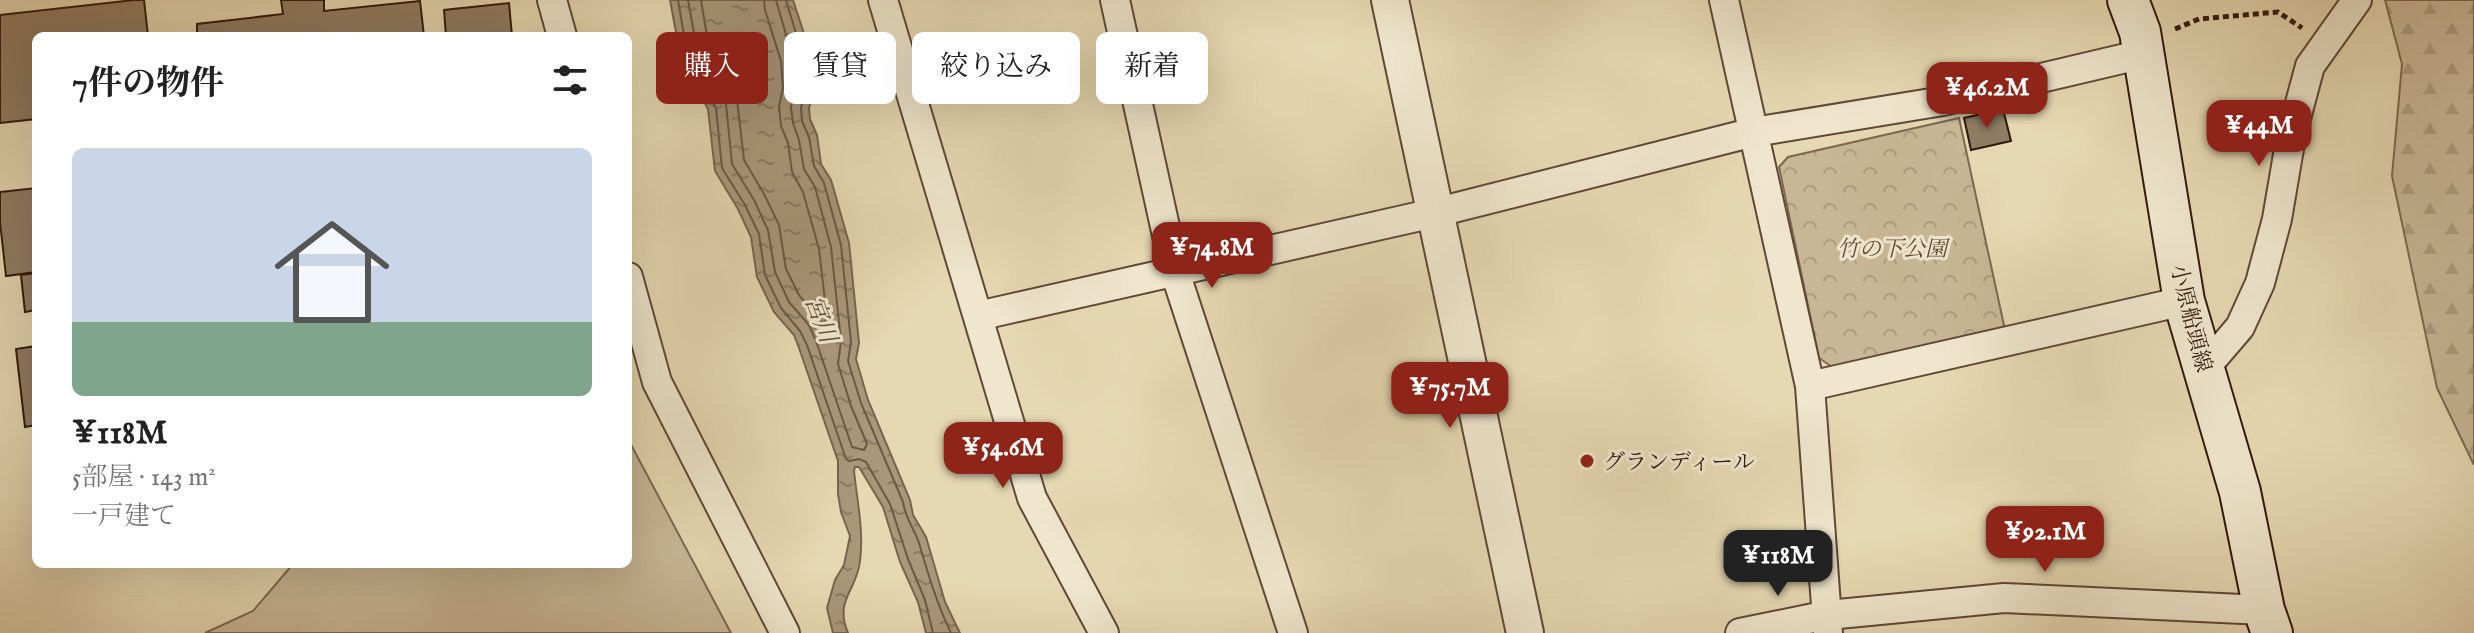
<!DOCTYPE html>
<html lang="ja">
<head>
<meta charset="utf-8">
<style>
	:root { --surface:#fff; --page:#f6f6f6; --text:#222; --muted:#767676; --accent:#8f2418 }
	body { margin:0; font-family:"IM FELL English","Noto Serif JP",serif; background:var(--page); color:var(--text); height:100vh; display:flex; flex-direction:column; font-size:30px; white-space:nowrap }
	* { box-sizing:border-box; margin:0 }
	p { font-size:26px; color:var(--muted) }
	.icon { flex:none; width:44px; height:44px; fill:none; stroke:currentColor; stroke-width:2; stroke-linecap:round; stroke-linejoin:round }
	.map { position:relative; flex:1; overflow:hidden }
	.panel { position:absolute; left:32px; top:32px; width:600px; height:536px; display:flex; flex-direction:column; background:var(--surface); border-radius:12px; box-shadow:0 8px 32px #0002 }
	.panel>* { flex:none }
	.guide { position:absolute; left:656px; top:32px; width:760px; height:72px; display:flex; gap:16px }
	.price { position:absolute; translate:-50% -68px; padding:0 18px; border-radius:16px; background:var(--accent); color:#fff; font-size:26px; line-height:52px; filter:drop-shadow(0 2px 4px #0008) }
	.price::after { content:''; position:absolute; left:50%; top:48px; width:24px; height:18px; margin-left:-12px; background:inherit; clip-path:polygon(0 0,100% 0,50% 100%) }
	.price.on { background:#222; color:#fff }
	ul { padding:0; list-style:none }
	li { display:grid; align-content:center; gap:16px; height:424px; padding:0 40px }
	li span { display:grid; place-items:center; height:248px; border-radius:12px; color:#555 }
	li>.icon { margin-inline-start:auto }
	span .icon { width:144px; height:144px; fill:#fffc; stroke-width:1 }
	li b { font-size:34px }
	h2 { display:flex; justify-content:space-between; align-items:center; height:96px; padding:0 40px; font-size:34px }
	.tag { padding:0 28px; border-radius:12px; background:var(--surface); box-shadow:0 8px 32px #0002; font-size:28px; line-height:72px }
	.tag.on { background:var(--accent); color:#fff }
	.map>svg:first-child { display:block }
	.grass { fill:#c8b796; stroke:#7e6852; stroke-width:2 }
	.forest { fill:url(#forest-firs); stroke:#7e6852; stroke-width:2 }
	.park { fill:url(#park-crowns); stroke:#7e6852; stroke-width:2 }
	.water { fill:url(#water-ripples); stroke:#7a644f; stroke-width:2 }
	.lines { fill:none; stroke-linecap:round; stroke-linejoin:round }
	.shore { stroke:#6e5844; stroke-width:2 }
	.building { fill:#907c63; stroke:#33180e; stroke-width:2 }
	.minor-casing { stroke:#604837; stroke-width:32 }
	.tertiary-casing { stroke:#604837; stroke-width:40 }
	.secondary-casing { stroke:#33180e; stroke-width:44 }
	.path { stroke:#33180e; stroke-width:5; stroke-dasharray:6 4; stroke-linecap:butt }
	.minor { stroke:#efe6cd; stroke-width:28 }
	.tertiary { stroke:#efe6cd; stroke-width:36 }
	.secondary { stroke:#efe6cd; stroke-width:40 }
	.poi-dot { fill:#8f2418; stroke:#efe6cd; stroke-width:3 }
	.labels { text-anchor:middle; stroke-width:6; stroke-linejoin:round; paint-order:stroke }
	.park-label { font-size:22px; font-style:italic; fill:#604837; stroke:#efe6cd }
	.street-label { font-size:22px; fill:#33180e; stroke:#efe6cd }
	.poi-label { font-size:22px; fill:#33180e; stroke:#efe6cd; text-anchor:start }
	.water-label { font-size:24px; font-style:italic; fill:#624b39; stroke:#efe6cd }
</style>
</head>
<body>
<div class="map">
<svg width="2474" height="633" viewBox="0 0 2474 633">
	<defs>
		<pattern id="forest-firs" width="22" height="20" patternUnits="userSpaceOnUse" patternTransform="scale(2)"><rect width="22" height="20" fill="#c8b796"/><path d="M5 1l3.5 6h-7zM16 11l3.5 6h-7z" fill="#ac9d80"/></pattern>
		<pattern id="park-crowns" width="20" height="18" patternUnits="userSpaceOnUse" patternTransform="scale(2)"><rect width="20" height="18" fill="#c8b796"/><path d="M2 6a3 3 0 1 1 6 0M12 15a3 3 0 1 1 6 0" fill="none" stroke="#ac9d80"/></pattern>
		<pattern id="water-ripples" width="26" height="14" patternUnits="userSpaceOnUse" patternTransform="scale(2)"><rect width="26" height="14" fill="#a9977a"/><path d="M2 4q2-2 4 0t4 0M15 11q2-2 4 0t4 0" fill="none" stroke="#8a7a62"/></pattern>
	</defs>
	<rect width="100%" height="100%" fill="#e6d8b2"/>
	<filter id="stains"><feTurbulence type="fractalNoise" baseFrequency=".0025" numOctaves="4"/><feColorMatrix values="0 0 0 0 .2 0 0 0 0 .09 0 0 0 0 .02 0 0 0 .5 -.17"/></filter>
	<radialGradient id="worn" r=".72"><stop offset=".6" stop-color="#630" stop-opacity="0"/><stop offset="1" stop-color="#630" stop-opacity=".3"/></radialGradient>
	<path class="grass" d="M628 439 731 633H205L253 611 293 564H628Z"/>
	<path class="forest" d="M2385 0H2474V465L2437 388 2392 176 2402 64Z"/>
	<path class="park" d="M1959 118 2005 330 1832 367 1819 358 1779 167 1788 157Z"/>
	<path class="water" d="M670 0H793L811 55 814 91 809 108 810 119 817 135 821 164 831 180 849 243 859 343 856 359 868 400 910 500 913 515 926 537 945 602 960 633H926L918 602 900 562 883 507 859 467H855L854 471C857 500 864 532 860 561 857 591 834 599 848 633H833L827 608 835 580 844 565 850 536 841 512 838 494V461L799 348 794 335 774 312 757 277 751 237 738 209 715 171 708 109 685 66 678 43Z"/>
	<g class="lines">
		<path class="shore" d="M678 0 685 41 692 62 716 108 722 168 745 205 759 234 765 275 781 308 800 331 807 345 846 459 849 461 859 459 866 462 890 504 908 559 925 600 933 633
			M688 0 695 39 701 58 726 104 732 164 754 200 768 230 775 272 789 302 809 325 816 341 852 447 864 450 867 444 851 406 838 364 841 341 831 247 815 187 804 169 799 140 793 123 791 107 795 89 793 59 776 0
			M701 0 707 36 712 53 737 100 744 160 764 194 779 225 786 269 799 295 820 321 824 322 827 318 819 249 803 192 792 172 788 143 781 126 779 106 783 88 781 61 765 10 764 0
			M786 0 803 57 805 90 801 108 802 121 809 137 814 166 824 183 841 245 851 342 848 361 861 403 903 502C906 520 914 528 919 543 928 574 937 604 951 633"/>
	</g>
	<path class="building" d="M134 0H144L148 36H36V119L0 123V15Z
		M281 0H324V11L420 1 424 36H197V24L283 14Z
		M509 3 512 36H446L444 10Z
		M2003 109 2011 141 1971 150 1964 118Z
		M36 188V272L6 276 0 222V192Z
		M36 273V310L25 312 21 275Z
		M36 346V425L25 427 16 349Z"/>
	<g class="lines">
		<g class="minor-casing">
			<path id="minor" d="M552 0 562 36
				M883 0 1032 498 1104 633
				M1115 0 1175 272 1293 633
				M1724 0 1810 386 1828 633
				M628 277 657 382 785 633
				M978 316 1434 213 1754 132 1943 101 2143 54
				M2204 369 2240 327 2260 283 2277 219 2291 137 2310 66 2357 0
				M1810 386 2184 301
				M1740 633 1828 615 2004 598 2264 610"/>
		</g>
		<g class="tertiary-casing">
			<path id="tertiary" d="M1390 0 1525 633"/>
		</g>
		<g class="secondary-casing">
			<path id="secondary" d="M2128 0 2140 32 2184 301 2240 492 2264 610 2272 633"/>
		</g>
		<path class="path" d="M2175 29 2199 19 2278 12 2302 28"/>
		<use href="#minor" class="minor"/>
		<use href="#tertiary" class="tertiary"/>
		<use href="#secondary" class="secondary"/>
	</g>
	<circle class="poi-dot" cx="1587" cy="461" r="8"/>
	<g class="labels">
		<g class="park-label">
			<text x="1892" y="256">竹の下公園</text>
		</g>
		<g class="street-label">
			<text transform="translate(2192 318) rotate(76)" y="8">小原船頭線</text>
		</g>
		<g class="poi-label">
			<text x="1603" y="469">グランディール</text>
		</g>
		<g class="water-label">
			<text transform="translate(821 319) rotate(69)" y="8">宮川</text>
		</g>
	</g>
	<rect width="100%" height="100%" filter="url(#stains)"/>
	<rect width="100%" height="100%" fill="url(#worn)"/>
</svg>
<b class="price" style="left:1987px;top:130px">¥46.2M</b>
<b class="price" style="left:2259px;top:168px">¥44M</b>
<b class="price" style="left:1212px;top:290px">¥74.8M</b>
<b class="price" style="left:1450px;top:430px">¥75.7M</b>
<b class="price" style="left:1003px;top:490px">¥54.6M</b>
<b class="price" style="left:2045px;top:574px">¥92.1M</b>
<b class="price on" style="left:1778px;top:598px">¥118M</b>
<div class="guide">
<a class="tag on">購入</a>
<a class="tag">賃貸</a>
<a class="tag">絞り込み</a>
<a class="tag">新着</a>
</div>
<section class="panel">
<h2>7件の物件<svg class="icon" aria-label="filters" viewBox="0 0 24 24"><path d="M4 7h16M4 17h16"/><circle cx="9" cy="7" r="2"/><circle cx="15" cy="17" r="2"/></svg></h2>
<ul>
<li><span style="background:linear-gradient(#c9d6e8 70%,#7fa58c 0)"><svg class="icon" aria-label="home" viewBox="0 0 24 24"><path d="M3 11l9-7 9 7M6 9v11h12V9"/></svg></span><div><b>¥118M</b><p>5部屋 · 143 m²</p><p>一戸建て</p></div></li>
</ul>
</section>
</div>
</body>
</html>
